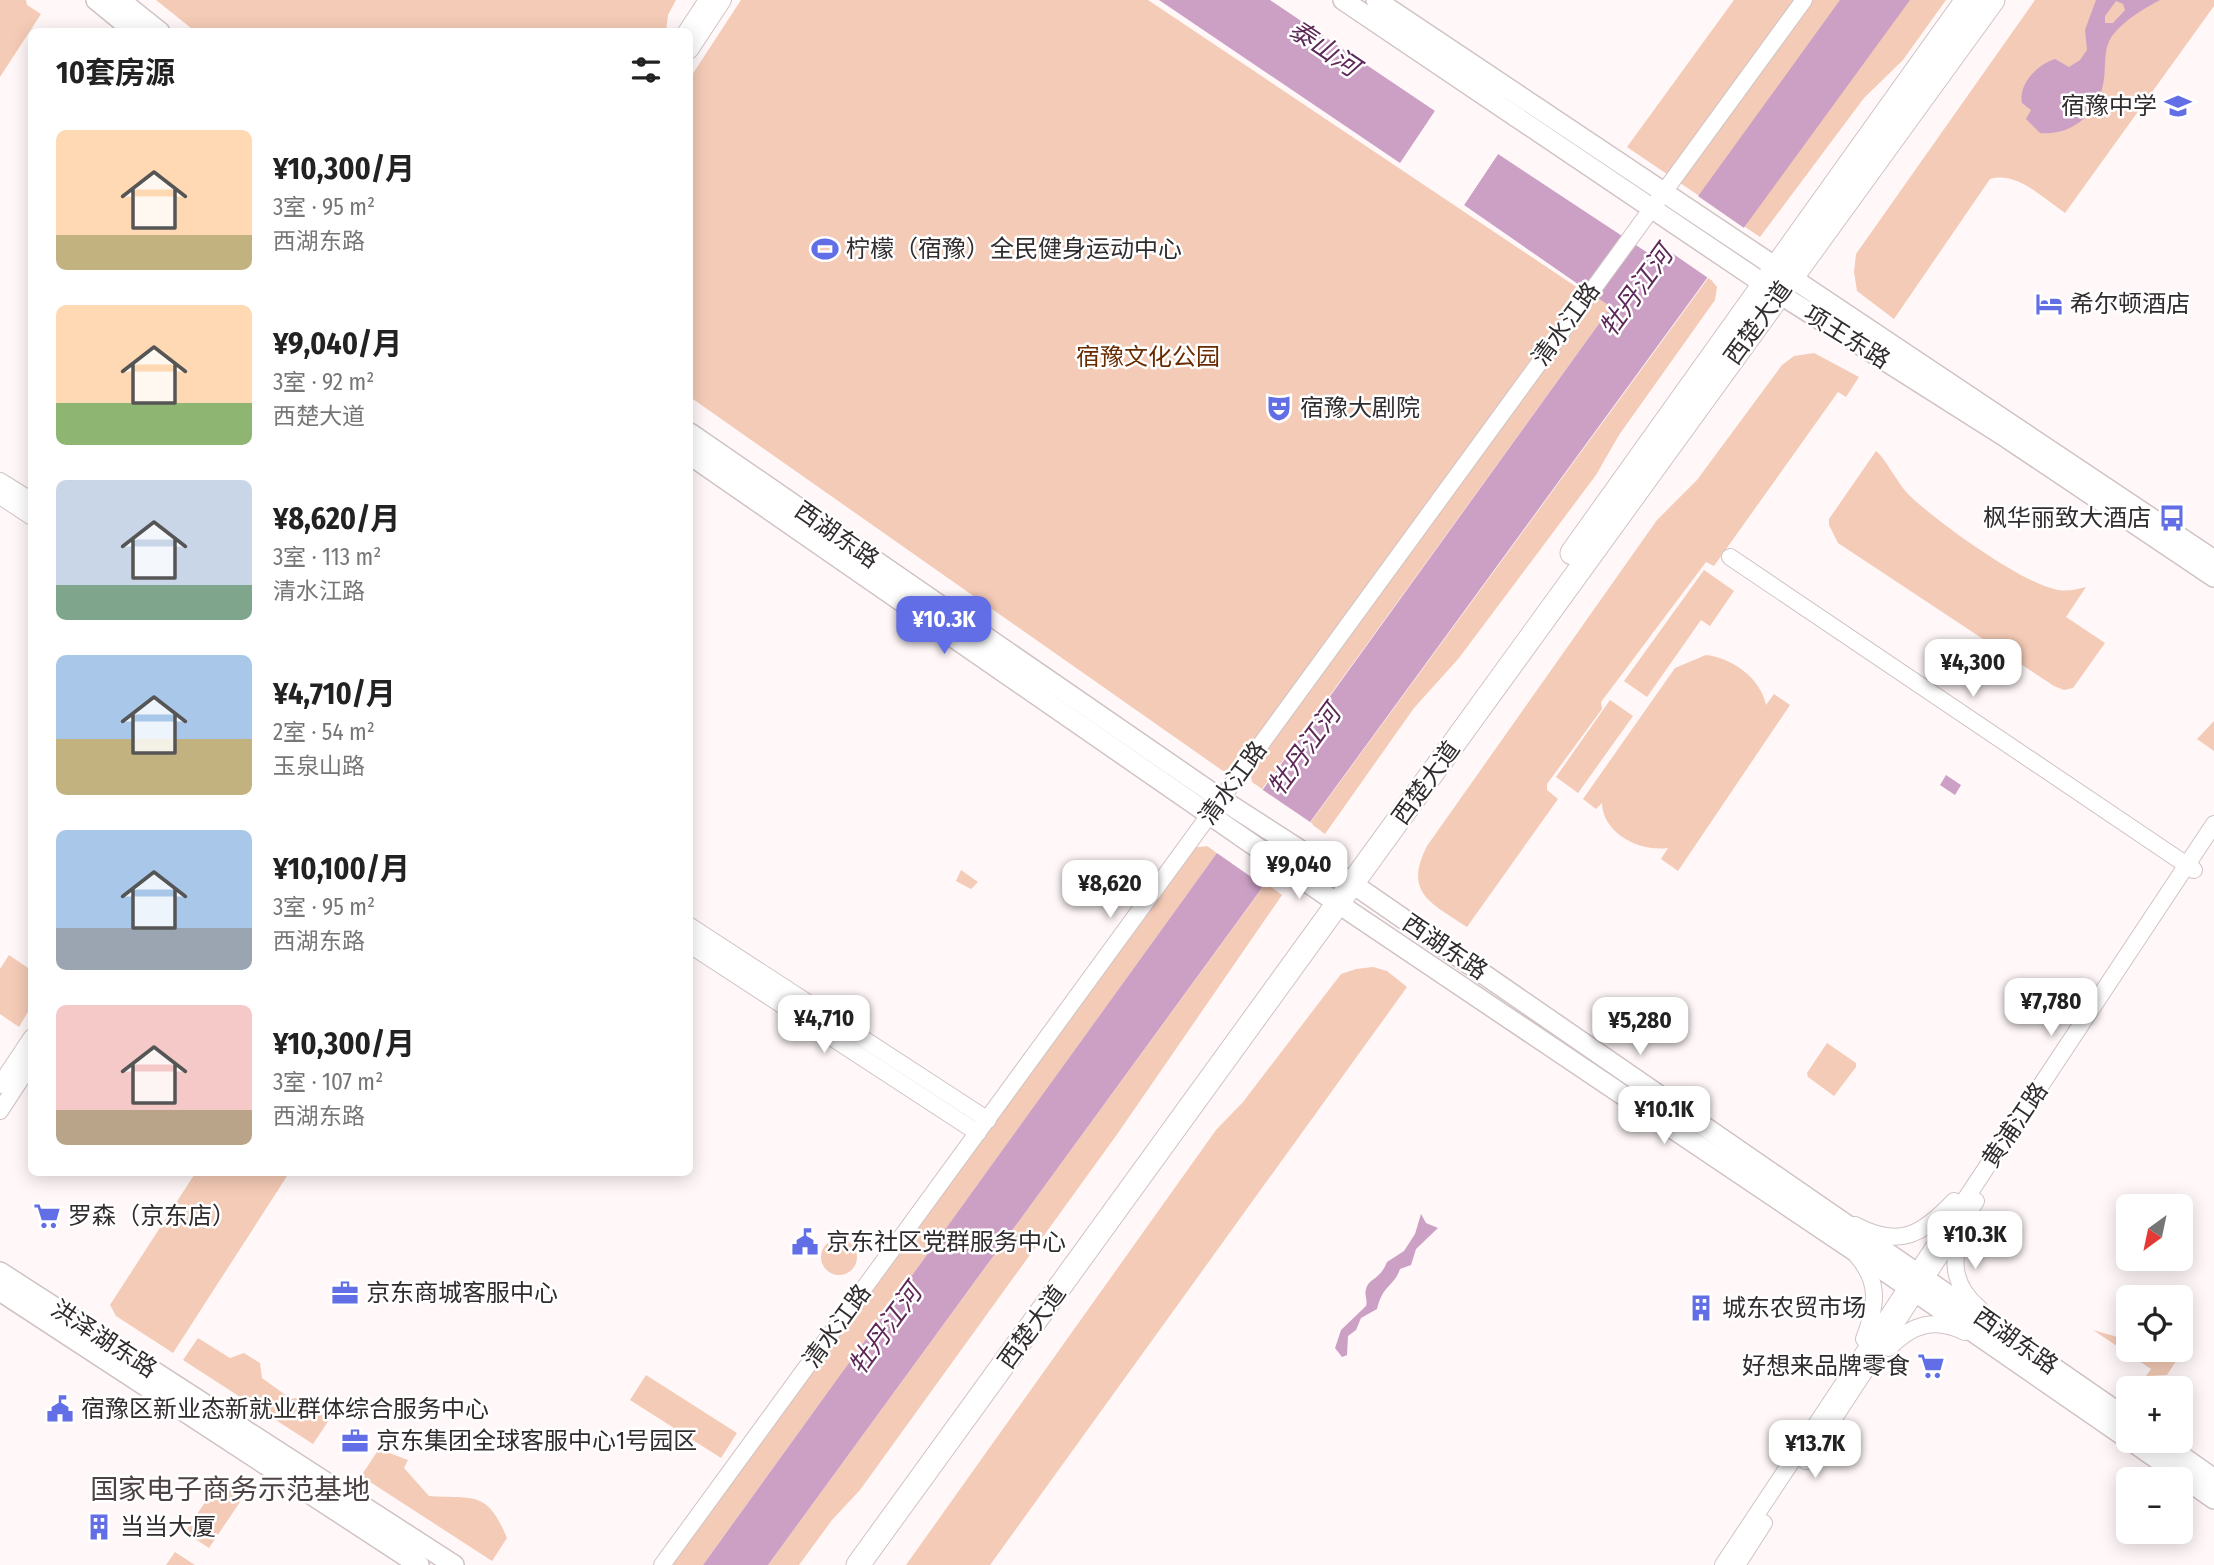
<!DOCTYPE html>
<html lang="zh">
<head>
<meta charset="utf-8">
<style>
	:root { --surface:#fff; --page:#f6f6f6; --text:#222; --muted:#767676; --accent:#626ee6 }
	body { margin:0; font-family:"Fira Sans Condensed","Noto Sans SC",sans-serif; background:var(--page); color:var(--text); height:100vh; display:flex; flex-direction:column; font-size:26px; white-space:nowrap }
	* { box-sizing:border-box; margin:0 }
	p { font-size:23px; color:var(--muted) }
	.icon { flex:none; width:38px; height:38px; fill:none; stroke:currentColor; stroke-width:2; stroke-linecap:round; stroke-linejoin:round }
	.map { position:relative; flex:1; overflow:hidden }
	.details { position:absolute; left:28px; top:28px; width:665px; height:1148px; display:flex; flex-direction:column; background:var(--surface); border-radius:10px; box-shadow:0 4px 18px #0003 }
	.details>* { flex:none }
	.needle { width:46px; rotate:213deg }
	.buttons { position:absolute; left:2116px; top:1194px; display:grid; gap:14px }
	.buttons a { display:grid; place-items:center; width:77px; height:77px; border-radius:10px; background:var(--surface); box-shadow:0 4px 18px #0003; font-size:35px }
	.price { position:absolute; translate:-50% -60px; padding:0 16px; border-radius:14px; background:#fff; color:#222; font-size:23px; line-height:46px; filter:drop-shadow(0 2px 4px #0008) }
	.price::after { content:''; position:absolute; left:50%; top:42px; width:21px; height:16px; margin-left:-10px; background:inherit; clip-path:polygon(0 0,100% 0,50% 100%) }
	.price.active { background:var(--accent); color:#fff }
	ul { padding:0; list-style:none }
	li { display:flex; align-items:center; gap:21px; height:175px; padding:0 28px }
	li span { display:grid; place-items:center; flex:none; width:196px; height:140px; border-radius:10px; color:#555 }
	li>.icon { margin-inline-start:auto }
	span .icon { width:84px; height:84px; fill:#fffc; stroke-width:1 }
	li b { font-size:30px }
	h2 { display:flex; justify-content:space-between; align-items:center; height:84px; padding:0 28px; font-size:30px }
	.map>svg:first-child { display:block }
	.green { fill:#f4cbb6 }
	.water { fill:#cca0c5; fill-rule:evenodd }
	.pier { fill:#fff7f8 }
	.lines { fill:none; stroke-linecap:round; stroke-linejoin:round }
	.minor-casing { stroke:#d0c3c4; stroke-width:18 }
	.major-casing { stroke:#d0c3c4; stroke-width:22 }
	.highway-casing { stroke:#d0c3c4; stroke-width:25 }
	.minor { stroke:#fff; stroke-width:16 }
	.major { stroke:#fff; stroke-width:19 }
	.highway { stroke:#fff; stroke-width:23 }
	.labels { text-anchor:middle; stroke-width:5; stroke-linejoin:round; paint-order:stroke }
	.poi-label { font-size:24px; fill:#312c2d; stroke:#fff; text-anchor:start }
	.street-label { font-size:24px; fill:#312c2d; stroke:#fff }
	.park-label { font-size:24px; fill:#692b00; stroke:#fff }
	.water-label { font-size:26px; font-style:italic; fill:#5d2857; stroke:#fff }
	.quarter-label { font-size:28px; fill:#4e4344; stroke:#fff }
</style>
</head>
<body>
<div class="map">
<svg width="2214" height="1565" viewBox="0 0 2214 1565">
	<rect width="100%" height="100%" fill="#fff7f8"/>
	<path class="green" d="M0 0H26L27 5 41 14 0 77Z
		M156 0H676L668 15 666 31 196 32Z
		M741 0H1148L1581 290 1235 768 1223 771 690 397V78Z
		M1734 0H1946L1903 60 1864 98 1760 237 1627 147Z
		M2035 0H2214V6L2065 213C2043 198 2017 171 1990 179L1894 319 1857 291 1854 272 1856 254Z
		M1709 277 1717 287 1715 300 1619 435 1596 475 1459 658 1414 708 1325 834 1310 823Z
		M1593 294 1611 307 1262 789 1252 782 1249 766Z
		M1814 353 1859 377 1846 397 1838 392 1714 566 1706 562 1601 702 1602 709 1547 784V790L1558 799 1467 927C1431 903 1403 893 1427 846L1657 520 1697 480 1782 365 1794 356Z
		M1876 451C1885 458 1897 482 1908 494 1934 520 2019 581 2054 589 2065 592 2075 590 2086 587L2066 617 2105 643 2073 688 2064 690 2054 686 1838 543 1829 525V519Z
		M1704 570 1734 591 1710 626 1701 620 1647 697 1624 681Z
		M1706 655C1733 658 1761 679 1766 705L1774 694 1790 705 1678 871 1661 859 1668 848C1640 852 1603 834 1602 803L1596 809 1583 799 1675 668Z
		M1610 700 1633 716 1578 793 1556 777Z
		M2214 721V751L2197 739Z
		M1207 846 1217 853 703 1565H666L1191 848Z
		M961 870 978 882 971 889 956 881Z
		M1266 883 1282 895 1118 1133 860 1490 832 1520 799 1565H768Z
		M9 955 31 970V1007L19 1027 0 1014V969Z
		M1373 967 1387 971 1407 987 990 1565H906L1216 1130 1243 1102 1341 974 1356 969Z
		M1827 1043 1856 1063V1067L1834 1096 1808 1077 1807 1073Z
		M196 1172 289 1173 173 1353 116 1316 110 1305Z
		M821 1257a18 18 0 1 1 36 0a18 18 0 1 1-36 0Z
		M2093 1330 2128 1340V1349H2184L2167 1375 2146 1376 2151 1369Z
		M198 1338 230 1358 244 1353 260 1363 262 1378 291 1399 306 1396 329 1420 313 1444 183 1360Z
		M646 1375 737 1433 721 1458 630 1400Z
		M379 1449 408 1460 404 1468 429 1496C475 1499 487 1490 507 1538L492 1561 361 1476Z
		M220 1480 244 1496 209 1548 185 1532Z
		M175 1552 195 1565H166Z"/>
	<path class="water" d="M1159 0H1270L1435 111 1400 163Z
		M1840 0H1910L768 1565H703L1611 307 1464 205 1498 154 1654 257Z
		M2096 0H2160C2143 9 2124 20 2112 36 2103 49 2106 65 2104 79 2100 112 2073 136 2040 133L2026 119 2031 110 2022 103C2018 84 2038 64 2055 59L2069 67 2080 60 2087 50 2085 30ZM2116 1 2123 4 2125 10 2113 23H2105V16Z
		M1946 775 1961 785 1955 795 1940 785Z
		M1421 1214 1426 1223 1438 1228 1416 1249 1411 1265 1400 1269C1394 1287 1383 1284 1377 1309L1361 1318 1356 1330 1348 1336 1347 1355 1342 1357 1335 1348 1341 1330 1366 1306C1368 1300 1364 1295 1366 1289 1369 1278 1380 1280 1387 1262L1404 1251 1415 1234Z"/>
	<path class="pier" d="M1435 111 1438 113 1418 143 1403 165 1399 166Z
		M1496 152 1498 154 1462 208 1461 204Z
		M1695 194 1747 230 1711 280 1659 244Z
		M1260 788 1313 824 1267 888 1214 851Z"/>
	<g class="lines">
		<g class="minor-casing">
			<path id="minor" d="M686 32 707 0
				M690 50 723 0
				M0 481 32 501
				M0 496 32 517
				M1730 557 2194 870
				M690 926 988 1120
				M690 945 978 1133
				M0 1085 32 1037
				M0 1111 32 1062
				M1855 1225C1900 1249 1923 1234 1954 1201
				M1962 1235C1949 1263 1956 1289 1979 1308
				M1857 1256C1881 1283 1876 1307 1864 1339
				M1889 1348C1912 1324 1935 1317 1965 1332
				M1806 1461 1976 1201
				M662 1565 1804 0
				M1723 1565 2214 824
				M1737 1565 1764 1523"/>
		</g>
		<g class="major-casing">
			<path id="major" d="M96 0 135 32
				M120 0 160 32
				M1343 0 1764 284 2007 438 2214 577
				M1376 0 2214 560
				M690 433 1221 799 1353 884 2128 1419
				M690 455 1327 896 1917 1293 2128 1439
				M0 1272 454 1565
				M0 1291 419 1565
				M2130 1440 2214 1499
				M2159 1440 2214 1479"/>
		</g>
		<g class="highway-casing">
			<path id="highway" d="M1572 553 1967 0
				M858 1565 1993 0"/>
		</g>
		<use href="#minor" class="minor"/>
		<use href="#major" class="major"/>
		<use href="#highway" class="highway"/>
	</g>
	<defs>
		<g id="school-bare" transform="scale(2.1)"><path d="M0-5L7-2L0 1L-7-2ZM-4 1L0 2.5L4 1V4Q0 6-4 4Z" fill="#626ee6" stroke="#fff" stroke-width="2.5" paint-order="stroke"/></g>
		<g id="stadium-bare" transform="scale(2.1)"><path d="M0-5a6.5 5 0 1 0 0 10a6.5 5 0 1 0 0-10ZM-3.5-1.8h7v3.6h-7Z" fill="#626ee6" stroke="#fff" stroke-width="2.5" paint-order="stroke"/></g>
		<g id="hotel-bare" transform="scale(2.1)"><path d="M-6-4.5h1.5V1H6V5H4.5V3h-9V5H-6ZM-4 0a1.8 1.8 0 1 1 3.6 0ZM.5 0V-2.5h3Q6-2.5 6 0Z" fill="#626ee6" stroke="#fff" stroke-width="2.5" paint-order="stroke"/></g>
		<g id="theatre-bare" transform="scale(2.1)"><path d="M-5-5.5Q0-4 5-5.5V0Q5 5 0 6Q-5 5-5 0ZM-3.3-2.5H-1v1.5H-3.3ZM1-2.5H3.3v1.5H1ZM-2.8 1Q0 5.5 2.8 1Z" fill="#626ee6" stroke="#fff" stroke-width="2.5" paint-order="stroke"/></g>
		<g id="bus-bare" transform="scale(2.1)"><path d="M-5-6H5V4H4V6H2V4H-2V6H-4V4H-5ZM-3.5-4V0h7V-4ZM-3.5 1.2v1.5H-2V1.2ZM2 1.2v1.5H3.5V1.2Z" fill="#626ee6" stroke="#fff" stroke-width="2.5" paint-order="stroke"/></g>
		<g id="supermarket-bare" transform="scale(2.1)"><path d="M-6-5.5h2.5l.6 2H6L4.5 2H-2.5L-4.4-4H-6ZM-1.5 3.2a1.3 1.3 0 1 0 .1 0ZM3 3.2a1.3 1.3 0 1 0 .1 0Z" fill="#626ee6" stroke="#fff" stroke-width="2.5" paint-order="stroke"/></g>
		<g id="civic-bare" transform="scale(2.1)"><path d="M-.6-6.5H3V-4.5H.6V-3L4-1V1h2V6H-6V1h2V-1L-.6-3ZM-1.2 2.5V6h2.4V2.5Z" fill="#626ee6" stroke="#fff" stroke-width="2.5" paint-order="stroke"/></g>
		<g id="office-bare" transform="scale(2.1)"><path d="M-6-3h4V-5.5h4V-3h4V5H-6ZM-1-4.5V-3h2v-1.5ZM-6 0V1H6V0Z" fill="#626ee6" stroke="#fff" stroke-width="2.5" paint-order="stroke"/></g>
		<g id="building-bare" transform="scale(2.1)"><path d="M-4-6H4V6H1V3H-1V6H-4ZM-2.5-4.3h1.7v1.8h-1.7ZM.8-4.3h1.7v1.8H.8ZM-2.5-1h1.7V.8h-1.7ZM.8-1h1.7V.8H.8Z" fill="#626ee6" stroke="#fff" stroke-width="2.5" paint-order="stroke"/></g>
	</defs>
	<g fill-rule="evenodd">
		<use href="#school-bare" x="2178" y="106"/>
		<use href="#stadium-bare" x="825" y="249"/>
		<use href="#hotel-bare" x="2049" y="304"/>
		<use href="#theatre-bare" x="1279" y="408"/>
		<use href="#bus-bare" x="2172" y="518"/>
		<use href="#supermarket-bare" x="47" y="1216"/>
		<use href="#civic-bare" x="805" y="1242"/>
		<use href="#office-bare" x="345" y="1293"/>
		<use href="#building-bare" x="1701" y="1308"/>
		<use href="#supermarket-bare" x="1931" y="1366"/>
		<use href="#civic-bare" x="60" y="1409"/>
		<use href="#office-bare" x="355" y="1441"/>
		<use href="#building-bare" x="99" y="1527"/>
	</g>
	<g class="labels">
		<g class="poi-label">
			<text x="2157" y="114" text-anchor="end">宿豫中学</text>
			<text x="846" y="257">柠檬（宿豫）全民健身运动中心</text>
			<text x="2070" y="312">希尔顿酒店</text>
			<text x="1300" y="416">宿豫大剧院</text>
			<text x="2151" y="526" text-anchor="end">枫华丽致大酒店</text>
			<text x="68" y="1224">罗森（京东店）</text>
			<text x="826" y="1250">京东社区党群服务中心</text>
			<text x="366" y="1301">京东商城客服中心</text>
			<text x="1722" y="1316">城东农贸市场</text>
			<text x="1910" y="1374" text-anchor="end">好想来品牌零食</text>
			<text x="81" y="1417">宿豫区新业态新就业群体综合服务中心</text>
			<text x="376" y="1449">京东集团全球客服中心1号园区</text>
			<text x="120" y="1535">当当大厦</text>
		</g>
		<g class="street-label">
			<text transform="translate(1758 323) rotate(-54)" y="8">西楚大道</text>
			<text transform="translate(1566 324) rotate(-54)" y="8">清水江路</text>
			<text transform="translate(1847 337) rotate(32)" y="8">项王东路</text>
			<text transform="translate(837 535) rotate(35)" y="8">西湖东路</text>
			<text transform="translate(1233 783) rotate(-54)" y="8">清水江路</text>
			<text transform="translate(1426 783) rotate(-54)" y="8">西楚大道</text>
			<text transform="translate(1445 947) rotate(34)" y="8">西湖东路</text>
			<text transform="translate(2015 1125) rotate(-56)" y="8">黄浦江路</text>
			<text transform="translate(837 1326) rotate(-54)" y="8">清水江路</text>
			<text transform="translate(1032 1327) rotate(-54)" y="8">西楚大道</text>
			<text transform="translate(104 1339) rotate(33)" y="8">洪泽湖东路</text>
			<text transform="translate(2016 1341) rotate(35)" y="8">西湖东路</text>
		</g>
		<g class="park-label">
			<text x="1148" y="365">宿豫文化公园</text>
		</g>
		<g class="water-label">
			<text transform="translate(1324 48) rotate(34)" y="9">泰山河</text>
			<text transform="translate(1636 291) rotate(-54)" y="9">牡丹江河</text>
			<text transform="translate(1304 750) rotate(-54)" y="9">牡丹江河</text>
			<text transform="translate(885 1329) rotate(-54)" y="9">牡丹江河</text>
		</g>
		<g class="quarter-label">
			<text x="230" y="1499">国家电子商务示范基地</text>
		</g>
	</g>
</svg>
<div class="buttons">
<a><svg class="needle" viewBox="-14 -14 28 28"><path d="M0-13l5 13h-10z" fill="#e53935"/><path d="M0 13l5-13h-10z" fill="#767676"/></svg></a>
<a><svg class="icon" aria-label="locate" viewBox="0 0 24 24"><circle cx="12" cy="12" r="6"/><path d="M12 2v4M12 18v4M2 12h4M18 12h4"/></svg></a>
<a>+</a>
<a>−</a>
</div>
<b class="price active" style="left:944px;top:656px">¥10.3K</b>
<b class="price" style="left:1973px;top:699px">¥4,300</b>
<b class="price" style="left:1299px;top:901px">¥9,040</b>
<b class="price" style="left:1110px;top:920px">¥8,620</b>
<b class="price" style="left:2051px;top:1038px">¥7,780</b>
<b class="price" style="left:824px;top:1055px">¥4,710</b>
<b class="price" style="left:1640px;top:1057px">¥5,280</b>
<b class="price" style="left:1664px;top:1146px">¥10.1K</b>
<b class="price" style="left:1975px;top:1271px">¥10.3K</b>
<b class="price" style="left:1815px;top:1480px">¥13.7K</b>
<section class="details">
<h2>10套房源<svg class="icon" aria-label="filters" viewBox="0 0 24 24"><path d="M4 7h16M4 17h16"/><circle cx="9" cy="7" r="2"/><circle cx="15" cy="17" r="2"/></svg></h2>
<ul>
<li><span style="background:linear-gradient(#ffd9b3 75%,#c2b280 0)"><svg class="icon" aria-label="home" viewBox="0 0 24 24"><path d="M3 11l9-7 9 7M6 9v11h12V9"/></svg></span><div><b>¥10,300/月</b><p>3室 · 95 m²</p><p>西湖东路</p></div></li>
<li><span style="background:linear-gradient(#ffd9b3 70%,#8fb573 0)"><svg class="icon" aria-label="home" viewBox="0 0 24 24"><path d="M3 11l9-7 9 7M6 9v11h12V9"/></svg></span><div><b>¥9,040/月</b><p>3室 · 92 m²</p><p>西楚大道</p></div></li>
<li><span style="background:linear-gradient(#c9d6e8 75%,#7fa58c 0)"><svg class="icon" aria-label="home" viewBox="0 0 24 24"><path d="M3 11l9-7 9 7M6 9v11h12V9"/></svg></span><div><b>¥8,620/月</b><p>3室 · 113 m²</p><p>清水江路</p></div></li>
<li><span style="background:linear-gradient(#a9c7e8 60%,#c2b280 0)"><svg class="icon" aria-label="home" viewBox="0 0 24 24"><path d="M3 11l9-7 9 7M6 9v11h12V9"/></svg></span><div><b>¥4,710/月</b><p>2室 · 54 m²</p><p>玉泉山路</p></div></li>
<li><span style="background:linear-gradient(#a9c7e8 70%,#9aa5b1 0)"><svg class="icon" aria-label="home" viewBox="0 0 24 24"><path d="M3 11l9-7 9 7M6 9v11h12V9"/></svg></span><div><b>¥10,100/月</b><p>3室 · 95 m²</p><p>西湖东路</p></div></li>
<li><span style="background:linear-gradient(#f6c9c9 75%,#b9a48a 0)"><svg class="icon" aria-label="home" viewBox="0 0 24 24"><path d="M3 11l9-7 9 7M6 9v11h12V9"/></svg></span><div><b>¥10,300/月</b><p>3室 · 107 m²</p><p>西湖东路</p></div></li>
</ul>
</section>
</div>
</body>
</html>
